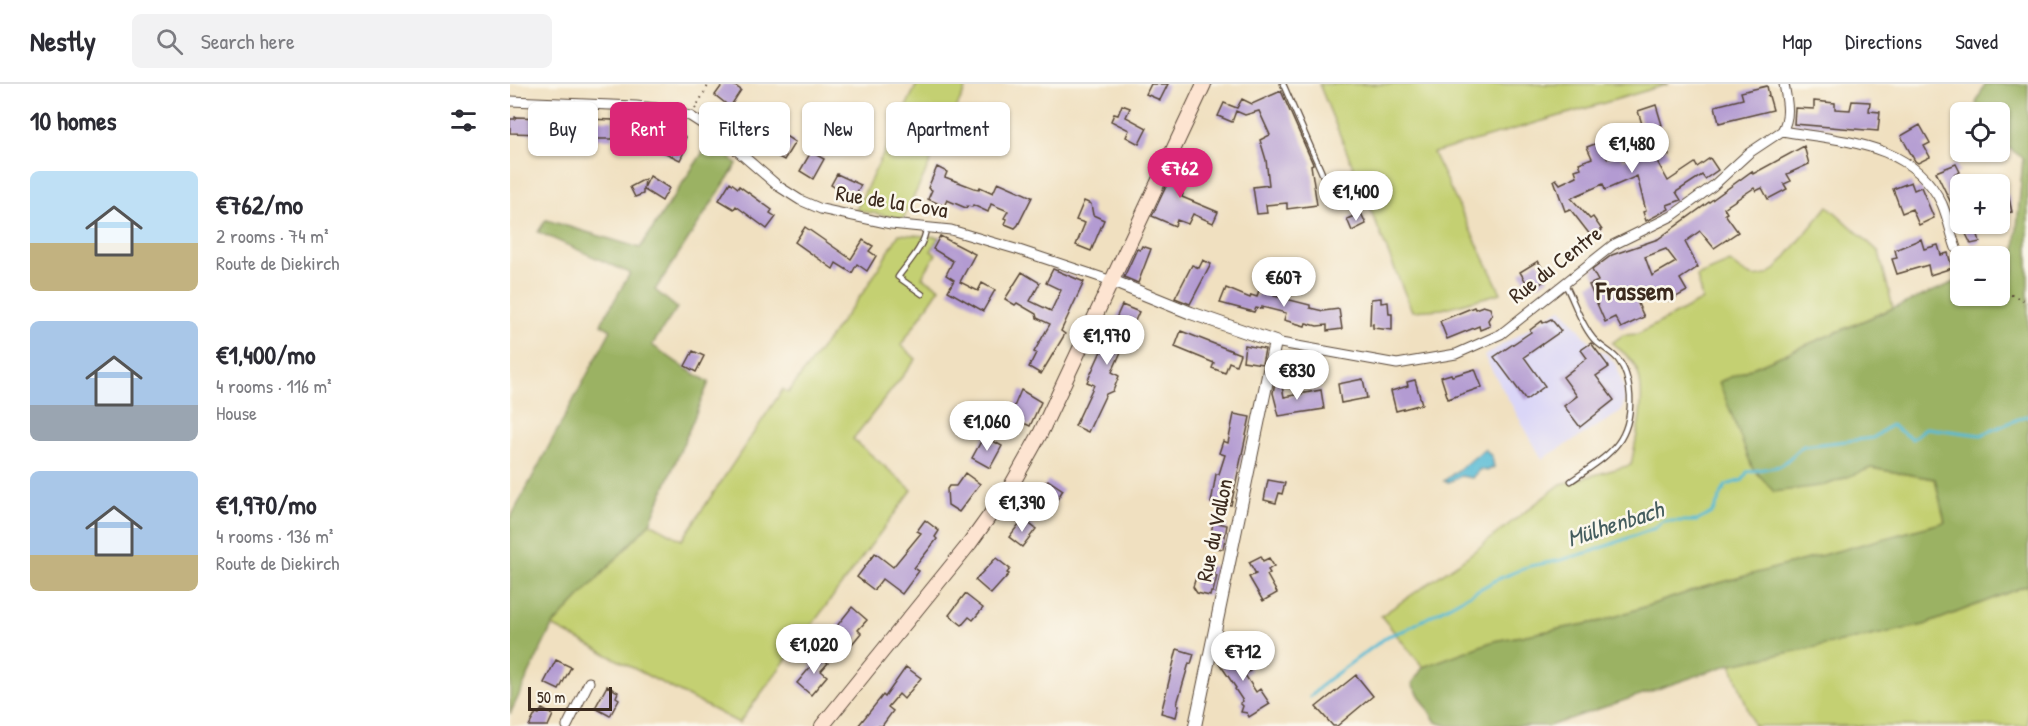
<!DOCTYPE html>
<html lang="en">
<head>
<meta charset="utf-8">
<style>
	:root { --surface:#fff; --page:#f2f2f3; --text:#2b2b33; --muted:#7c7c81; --line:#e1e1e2; --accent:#db2777 }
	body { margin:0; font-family:"Patrick Hand",sans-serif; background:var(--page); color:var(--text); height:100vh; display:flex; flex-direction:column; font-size:22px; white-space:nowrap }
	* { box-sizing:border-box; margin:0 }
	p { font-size:20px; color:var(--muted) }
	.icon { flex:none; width:33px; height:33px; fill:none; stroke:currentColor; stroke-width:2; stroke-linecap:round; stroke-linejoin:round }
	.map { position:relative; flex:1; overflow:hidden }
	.drawer { display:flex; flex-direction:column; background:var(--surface); width:510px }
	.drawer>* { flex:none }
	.guide { position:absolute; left:18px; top:18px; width:570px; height:54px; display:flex; gap:12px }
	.buttons { position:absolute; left:1440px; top:18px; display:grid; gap:12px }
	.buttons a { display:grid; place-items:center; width:60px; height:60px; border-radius:9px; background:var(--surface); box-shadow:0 2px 4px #0004; font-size:30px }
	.scale { position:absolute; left:18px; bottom:15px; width:84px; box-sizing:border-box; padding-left:6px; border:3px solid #3b2a1e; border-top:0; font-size:16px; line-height:21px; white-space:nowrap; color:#3b2a1e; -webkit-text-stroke:4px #fbf7ec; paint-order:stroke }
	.price { position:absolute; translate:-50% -51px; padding:0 14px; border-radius:21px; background:#fff; color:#222; font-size:20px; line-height:39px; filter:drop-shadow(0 2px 3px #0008) }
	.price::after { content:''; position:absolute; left:50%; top:36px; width:18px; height:14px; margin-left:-9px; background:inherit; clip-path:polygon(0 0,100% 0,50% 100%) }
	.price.on { background:var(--accent); color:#fff }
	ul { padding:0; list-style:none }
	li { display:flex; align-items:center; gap:18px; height:150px; padding:0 30px }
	li span { display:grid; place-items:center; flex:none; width:168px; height:120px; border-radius:9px; color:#555 }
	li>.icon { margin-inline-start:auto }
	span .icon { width:72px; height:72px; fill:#fffc; stroke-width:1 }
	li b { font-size:26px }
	h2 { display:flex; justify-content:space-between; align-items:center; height:72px; padding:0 30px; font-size:26px }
	.tag { padding:0 21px; border-radius:9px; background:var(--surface); box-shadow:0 2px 4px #0004; font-size:21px; line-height:54px }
	.tag.on { background:var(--accent); color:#fff }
	header { display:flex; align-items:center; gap:36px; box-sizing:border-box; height:84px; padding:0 30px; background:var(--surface); border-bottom:2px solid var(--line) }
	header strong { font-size:28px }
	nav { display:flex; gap:33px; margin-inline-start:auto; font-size:21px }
	.search { width:420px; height:54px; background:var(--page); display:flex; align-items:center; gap:15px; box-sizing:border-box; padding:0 21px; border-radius:9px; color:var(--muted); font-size:22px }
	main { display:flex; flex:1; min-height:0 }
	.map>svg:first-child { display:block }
	.built { fill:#dad6f7 }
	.green { fill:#c4d072; stroke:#807d48; stroke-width:1.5 }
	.forest { fill:#9bb264; stroke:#6b6e41; stroke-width:1.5 }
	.water { fill:#57bbd5; stroke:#49727a; stroke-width:1.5 }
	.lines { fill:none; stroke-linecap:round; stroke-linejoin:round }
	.stream { stroke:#57bbd5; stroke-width:3 }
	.building { fill:#b39bd2; fill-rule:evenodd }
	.service-casing { stroke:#564536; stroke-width:7 }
	.minor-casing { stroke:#564536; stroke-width:11 }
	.tertiary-casing { stroke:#564536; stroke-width:14 }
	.secondary-casing { stroke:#564536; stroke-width:16 }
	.path { stroke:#564536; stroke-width:2; stroke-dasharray:1.5 4.5; stroke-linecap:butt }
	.service { stroke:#fff; stroke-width:4.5 }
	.minor { stroke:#fff; stroke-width:9 }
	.tertiary { stroke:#fff; stroke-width:12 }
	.secondary { stroke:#fde4d1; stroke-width:14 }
	.labels { text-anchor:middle; stroke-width:5; stroke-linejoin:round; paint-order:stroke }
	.street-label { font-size:22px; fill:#3b2a1e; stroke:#fbf7ec }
	.water-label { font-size:24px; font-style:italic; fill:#455d5e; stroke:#fbf7ec }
	.quarter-label { font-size:26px; font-weight:bold; fill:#3b2a1e; stroke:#fbf7ec }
</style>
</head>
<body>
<header>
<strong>Nestly</strong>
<div class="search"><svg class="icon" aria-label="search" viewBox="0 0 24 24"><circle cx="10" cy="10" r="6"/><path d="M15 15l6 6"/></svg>Search here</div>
<nav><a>Map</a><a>Directions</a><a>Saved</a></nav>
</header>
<main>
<section class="drawer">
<h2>10 homes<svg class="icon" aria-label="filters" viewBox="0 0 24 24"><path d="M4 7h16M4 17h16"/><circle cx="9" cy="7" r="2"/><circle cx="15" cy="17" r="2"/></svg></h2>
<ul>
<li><span style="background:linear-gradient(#bfe0f5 60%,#c2b280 0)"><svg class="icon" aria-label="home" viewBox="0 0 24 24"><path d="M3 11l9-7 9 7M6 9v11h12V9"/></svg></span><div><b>€762/mo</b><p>2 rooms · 74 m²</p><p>Route de Diekirch</p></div></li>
<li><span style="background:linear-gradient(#a9c7e8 70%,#9aa5b1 0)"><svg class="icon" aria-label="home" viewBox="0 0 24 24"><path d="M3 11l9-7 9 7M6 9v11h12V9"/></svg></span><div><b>€1,400/mo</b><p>4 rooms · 116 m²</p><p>House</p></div></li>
<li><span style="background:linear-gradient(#a9c7e8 70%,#c2b280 0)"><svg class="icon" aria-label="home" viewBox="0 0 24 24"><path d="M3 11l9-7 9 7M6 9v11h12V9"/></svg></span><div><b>€1,970/mo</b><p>4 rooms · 136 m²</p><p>Route de Diekirch</p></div></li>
</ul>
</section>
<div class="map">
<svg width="1518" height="642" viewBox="0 0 1518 642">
	<rect width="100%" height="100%" fill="#fbf7ec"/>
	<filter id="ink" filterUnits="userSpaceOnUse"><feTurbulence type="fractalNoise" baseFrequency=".0167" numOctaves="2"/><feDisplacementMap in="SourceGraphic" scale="12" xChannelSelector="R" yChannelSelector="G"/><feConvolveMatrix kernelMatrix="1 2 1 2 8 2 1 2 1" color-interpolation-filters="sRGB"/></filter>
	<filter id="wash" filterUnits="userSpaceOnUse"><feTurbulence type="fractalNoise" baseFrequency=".008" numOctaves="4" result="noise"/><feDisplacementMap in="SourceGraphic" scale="24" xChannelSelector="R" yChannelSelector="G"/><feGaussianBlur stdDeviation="1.35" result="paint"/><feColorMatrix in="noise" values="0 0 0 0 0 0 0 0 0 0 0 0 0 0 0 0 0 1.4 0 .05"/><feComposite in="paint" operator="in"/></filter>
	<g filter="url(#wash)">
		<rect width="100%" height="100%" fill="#f0e0c0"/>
		<path class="built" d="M1052 224 1074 251 1089 267 1097 270 1106 281 1113 300 1115 315 1111 328 1032 375 974 272Z"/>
		<path class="green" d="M407 0H458L393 135 346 126Z
			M809 0H1159L923 69 991 209 932 225 902 227Z
			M1318 122 1369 168 1383 224 1209 298 1316 401 1361 384 1425 395 1435 438 1191 504 1092 537 984 557 913 583 871 532 954 475 1051 400 1121 381C1126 352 1142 299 1120 275 1115 269 1108 264 1102 259L1113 251 1128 250 1192 216 1187 192 1220 178C1237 192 1246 199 1266 185Z
			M389 150 429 153 421 167 426 170 412 193 430 204 391 261 406 275 343 355 402 406 229 639 42 542 140 439 172 456 273 305 278 309 357 203Z
			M1518 501V642H1244L1221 580 1414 541Z"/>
		<path class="forest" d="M1475 0H1518V501L1414 541 1221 580 1039 642H938L926 638 902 600 913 583 984 557 1092 537 1191 504 1435 438 1425 395 1361 384 1316 401 1264 408 1242 383 1209 298 1450 196V212H1490V192L1503 190 1513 74 1490 58V28H1470L1466 19Z
			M201 56 227 80 145 206 167 224 142 261 178 286 199 298 140 439 42 542 0 630V435L101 246 91 240 120 189 28 148 36 136 130 164Z"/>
		<path class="water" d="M975 365 982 373 984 383 977 387 970 385 962 394 951 392 939 398 934 397Z"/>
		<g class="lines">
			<path class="stream" d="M800 613 815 598 878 552 895 546 988 495 1020 482 1051 476 1083 467 1145 444 1153 437H1187L1203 428 1216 401 1233 396 1237 388 1271 382 1293 362 1363 354 1381 341 1402 355 1416 344 1471 351 1513 333 1518 332"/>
		</g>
		<g id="blocks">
			<path class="building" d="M213 0H222L231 6 220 23 205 11Z
				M641 0H658L650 16 636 10Z
				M1257 2 1259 11 1257 12H1259L1263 26 1209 39 1205 22 1233 15 1231 8Z
				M771 7 803 80 801 81 807 121 777 125V119L756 121 757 129 747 130 743 103 759 101 756 76 750 56 760 51 749 27 735 31 726 27 722 38 708 32 714 19 727 24 732 15 742 20Z
				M1304 17 1325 19V25L1340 26 1342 17 1360 18 1359 27 1370 28 1368 47 1284 40 1285 24 1304 25Z
				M612 21 620 24 616 33 637 44 629 60 616 53 619 46 601 37 604 30 608 31Z
				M1146 21 1152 41 1146 43 1159 71 1147 77 1158 97 1185 79 1187 83 1200 74 1208 86 1195 95 1192 91 1166 108 1171 116 1157 121 1159 125 1136 137 1133 128 1136 127 1127 92 1095 106 1093 100 1061 114 1080 135 1083 133 1092 146 1081 152 1060 125 1055 127 1044 96 1046 95 1050 100 1067 92 1065 86 1071 84 1069 79 1082 74 1077 63 1090 58 1097 74 1110 69 1113 76 1134 65 1133 63 1138 60 1128 27Z
				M5 33 33 34V50L0 49V35H5Z
				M51 34 103 36V55H52Z
				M121 37 144 41 140 62 119 59Z
				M1410 41 1420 59 1414 62 1420 73 1408 79 1405 77 1391 52Z
				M266 46 285 58 274 76 254 65Z
				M169 49 176 53 172 62 176 64 170 76 151 67 159 51 166 55Z
				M1294 62 1299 80 1277 90 1281 97 1274 100 1277 105 1258 115 1252 104 1246 107 1244 104 1214 124 1217 129 1215 130 1228 148 1204 164 1190 147 1175 158 1188 183 1170 195 1177 207 1159 217 1153 207 1125 213 1134 233 1111 244 1105 233 1095 238 1079 201 1088 197 1082 186 1102 171 1148 155 1242 87 1243 90ZM1156 165 1166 178 1142 192 1135 173Z
				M301 68 314 75 303 95 290 87Z
				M671 71 684 77 670 109 673 110 672 113 708 128 703 139 683 130 678 140 667 136 665 142 642 132Z
				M1446 80 1450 88 1444 91 1450 105V121L1443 123 1426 88Z
				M427 83 437 88 435 93 464 104 469 105 470 103 483 109 488 98 522 113 508 141 505 144 495 140 497 135 494 134 498 127 481 120 478 128 463 121 462 123 457 122 456 124 437 116 434 122 418 115 422 106 418 104Z
				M327 90 351 101 343 115 321 101Z
				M140 92 159 104 152 117 133 105V110L125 113 120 103 135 95 134 104Z
				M220 98 228 104 229 102 262 126 260 129 266 133 257 145 226 122 224 125 209 116Z
				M1401 98 1404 106 1411 103 1424 134 1409 141 1402 125 1392 129 1383 105Z
				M1498 110 1502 128 1494 129 1492 122 1490 123V111Z
				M574 117 581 120 583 131 594 136 581 167 566 161 575 139 566 136Z
				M851 129 856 140 842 147 837 135Z
				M1451 140H1465L1470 158 1461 160Z
				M295 143 341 175 353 156 363 162 359 167 366 172 357 187 347 180 342 189 326 179 323 185 285 158Z
				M430 152 465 170 450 198 468 207 472 199 485 206 473 227 438 207 444 196 436 191 443 177 423 165Z
				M1411 155 1414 165 1428 161 1431 171 1438 169 1442 184 1420 191 1418 181 1387 190 1382 175 1387 174 1385 166Z
				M632 162 641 165 628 199 614 193 627 165 630 166Z
				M693 176 701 180 680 220 665 214 682 181 689 184Z
				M1028 177 1039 195 1020 205 1010 188Z
				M543 185 574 198 551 247 555 250 531 290 519 283 526 269 524 268 540 240 527 234 526 230 507 219 505 221 495 215 512 188 530 199 520 217 541 227 551 206 536 199Z
				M756 200 766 202 764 212 800 221V224L813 227 829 225 832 245 817 247V241L807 242 796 239 795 242 774 236 776 229 752 223V225L746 224 744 228 710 219 716 204 740 214 741 211 747 213 750 202 755 203Z
				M871 214V219L878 218 879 230H882V246L863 244V240L860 241 861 215Z
				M612 221 629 228 602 288 609 292 603 307 596 310 578 348 565 342 584 301 577 298Z
				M973 222 980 224 982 230 978 236 980 242 970 246 969 242 937 255 930 237 964 223 965 225Z
				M1041 235 1051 247 1014 273 1035 302 1016 316 984 273 1021 248 1020 246 1032 237 1033 239Z
				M671 247 730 270 726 281 719 278 715 289 702 284 704 279 665 263Z
				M1081 259 1099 283 1086 292 1104 316 1070 343 1054 322 1067 312 1053 293 1077 274 1071 266Z
				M735 261 755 265 752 280 733 277Z
				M183 267 194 272 186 288 175 282Z
				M965 285 972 303 938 315 931 293 941 290 942 292Z
				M853 295 857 314 831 319 828 300Z
				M905 296 912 320 886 327 881 307 898 302 897 298Z
				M771 297 774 313 811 306 814 325 769 332 763 309 765 298Z
				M511 306 531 318 520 342 505 335 506 332 501 330Z
				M724 330 740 333 721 421 716 420V423L701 419 706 390H709L715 371 709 369 713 357 718 359Z
				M474 352 492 362 480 384 462 374Z
				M455 389 470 400 449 428 438 421 437 405 439 402H446Z
				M538 396 553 406 540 427 525 418Z
				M758 396 775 399 772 410 769 409 766 419 754 416Z
				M513 435 526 445 512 463 499 453Z
				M415 436 429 447 425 453 427 455 404 484 409 487 392 510 372 495 364 506 347 493 365 469 383 483 411 449 407 447Z
				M703 438 717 441 713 465 699 463Z
				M751 472 753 477 759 474 764 482 758 486 760 489 757 491 767 509 753 517 739 493 746 490 739 478Z
				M486 474 500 485 497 489 499 490 481 510 465 496Z
				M693 480 706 483 704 491 707 492 703 508H701L700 512 687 509 683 503 686 493 691 490Z
				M455 510 473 524 463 536 459 533 452 541 439 531Z
				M342 523 357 536 348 546 351 549 333 571 321 560 323 558 321 555 325 551 322 548Z
				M667 565 684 570 681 580 679 579 667 620 669 621 666 633 651 629Z
				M724 565 729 566 734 572 732 573 740 585V587L735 591 746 608 750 605 760 620 739 633 737 629 731 628 733 622 730 619 733 617 725 605 726 604 707 576Z
				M306 570 318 579 311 587 317 592 301 611 287 599 302 581 299 579Z
				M46 576 61 583 49 606 34 599Z
				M396 583 411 594 394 615 389 610 378 623 383 627 372 642H348L373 611 375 613Z
				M846 591 863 612 827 642H823L806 623Z
				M97 602 108 608 106 613 109 615 100 632 85 624Z
				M32 625 43 631 38 642H19L26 629 29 630Z"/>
		</g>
	</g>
	<g filter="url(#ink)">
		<use href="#blocks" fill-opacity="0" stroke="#564536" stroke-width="1.5"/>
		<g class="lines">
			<g class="service-casing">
				<path id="service" d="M773 0 818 103
					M1055 200C1064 217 1070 238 1082 253 1089 263 1102 267 1109 277 1117 287 1119 300 1120 312 1122 361 1096 372 1061 397
					M412 210 388 193C398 179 415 162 416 144"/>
			</g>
			<g class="minor-casing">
				<path id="minor" d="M0 17 126 22 146 24 180 32 208 50 268 102 290 116 311 125 381 140 441 146 509 166 602 197
					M1272 47C1281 32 1277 17 1274 0
					M765 258 887 280 946 270 991 250 1103 161 1162 132 1203 102 1239 69 1272 47C1331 57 1403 58 1432 120 1438 134 1441 150 1446 164
					M57 642 79 598"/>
			</g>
			<g class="tertiary-casing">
				<path id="tertiary" d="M602 197 681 229 765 258 685 642"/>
			</g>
			<g class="secondary-casing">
				<path id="secondary" d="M312 642 460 459 501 402 530 350 694 0"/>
			</g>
			<path class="path" d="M185 25 199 0
				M1490 206 1518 218"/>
			<use href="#service" class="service"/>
			<use href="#minor" class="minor"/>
			<use href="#tertiary" class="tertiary"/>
			<use href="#secondary" class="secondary"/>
		</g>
	</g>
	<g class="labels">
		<g class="street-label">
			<text transform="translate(382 117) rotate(9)" y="8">Rue de la Cova</text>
			<text transform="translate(1045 180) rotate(-38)" y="8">Rue du Centre</text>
			<text transform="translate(704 446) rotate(-78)" y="8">Rue du Vallon</text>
		</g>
		<g class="water-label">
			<text transform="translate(1105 440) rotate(-18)" y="8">Mülhenbach</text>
		</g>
		<g class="quarter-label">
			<text x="1125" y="216">Frassem</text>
		</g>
	</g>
</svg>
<div class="buttons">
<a><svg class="icon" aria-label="locate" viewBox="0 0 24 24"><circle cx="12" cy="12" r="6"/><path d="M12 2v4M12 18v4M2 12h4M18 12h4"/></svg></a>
<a>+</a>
<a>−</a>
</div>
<div class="scale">50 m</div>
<b class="price" style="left:1122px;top:90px">€1,480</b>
<b class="price on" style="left:670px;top:115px">€762</b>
<b class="price" style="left:846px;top:138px">€1,400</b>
<b class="price" style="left:774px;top:224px">€607</b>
<b class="price" style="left:597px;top:282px">€1,970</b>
<b class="price" style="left:787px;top:317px">€830</b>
<b class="price" style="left:477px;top:368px">€1,060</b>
<b class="price" style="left:512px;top:449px">€1,390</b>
<b class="price" style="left:304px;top:591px">€1,020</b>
<b class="price" style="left:733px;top:598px">€712</b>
<div class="guide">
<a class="tag">Buy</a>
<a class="tag on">Rent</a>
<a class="tag">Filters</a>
<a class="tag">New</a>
<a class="tag">Apartment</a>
</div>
</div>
</main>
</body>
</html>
